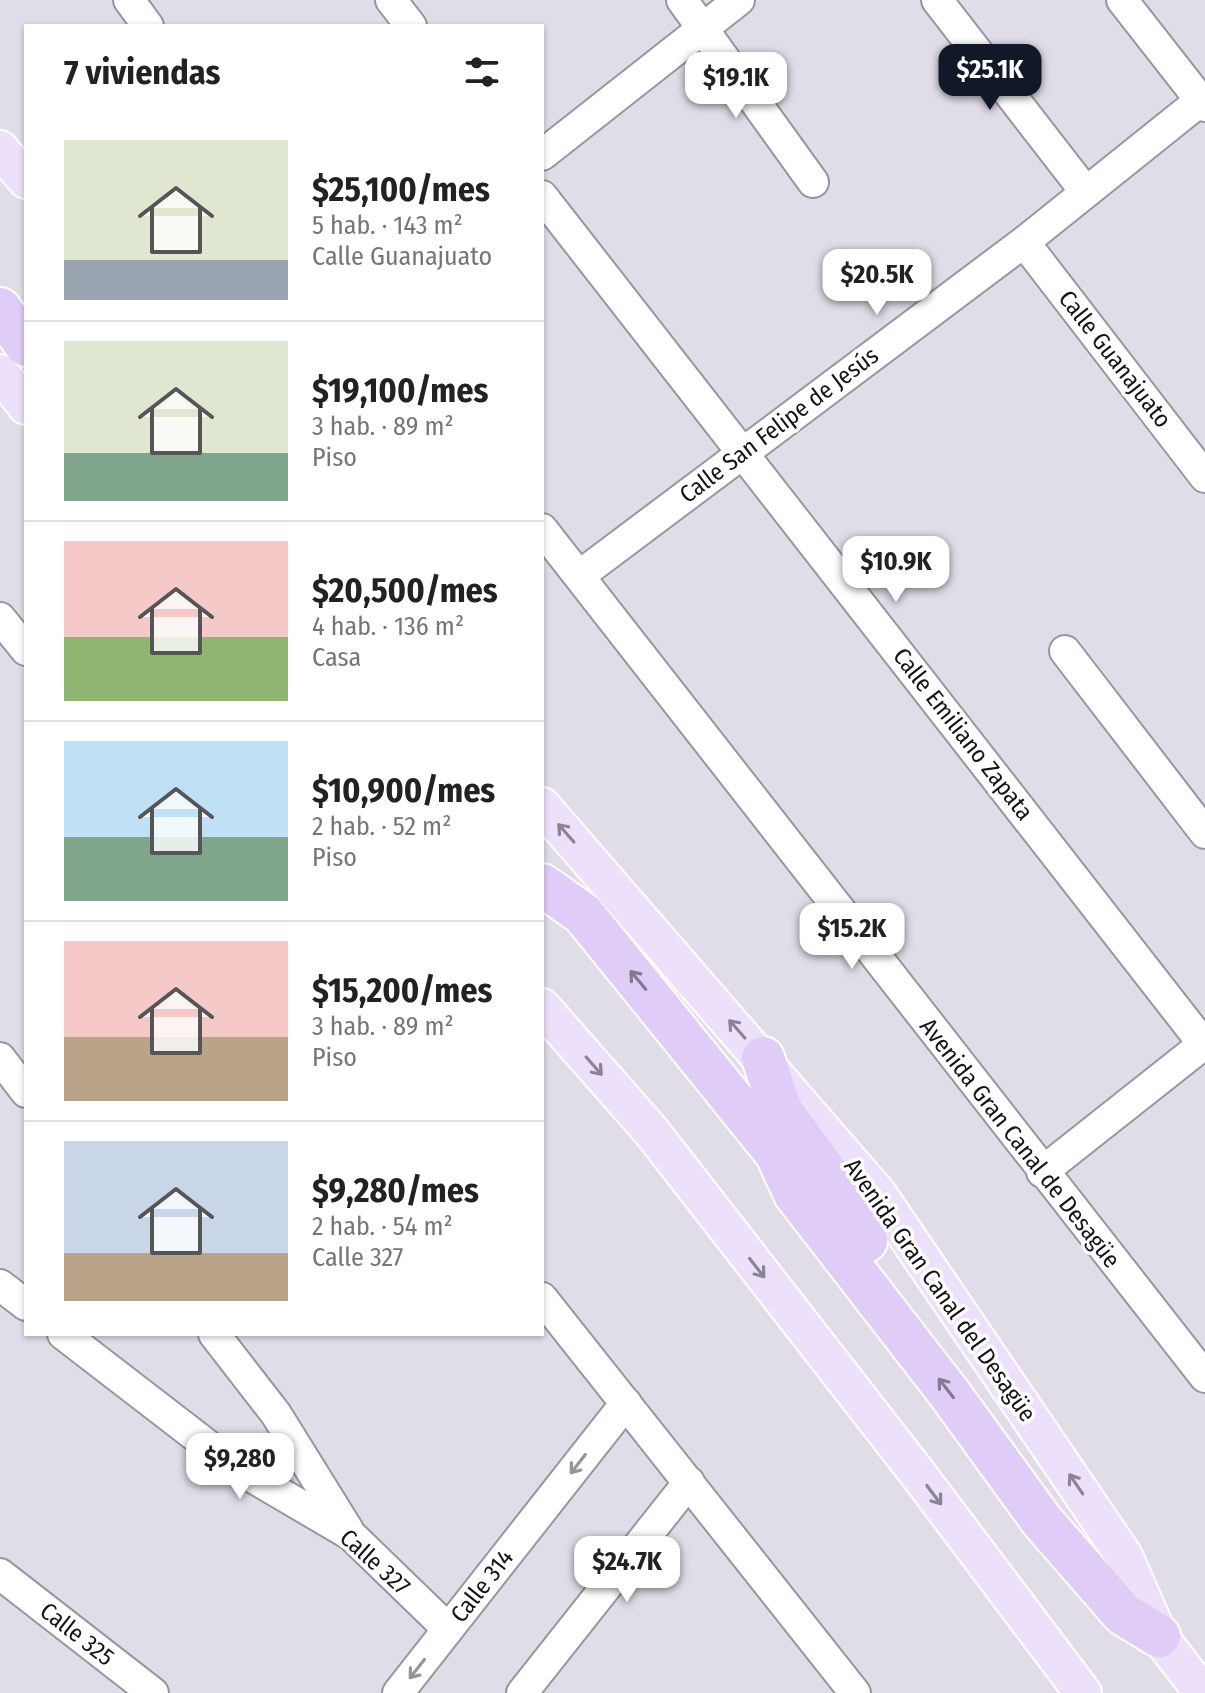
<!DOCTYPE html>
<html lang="es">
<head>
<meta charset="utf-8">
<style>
	:root { --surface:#fff; --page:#f2f2f2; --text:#222; --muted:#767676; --line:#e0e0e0; --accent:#111827 }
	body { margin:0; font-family:"Fira Sans Condensed",sans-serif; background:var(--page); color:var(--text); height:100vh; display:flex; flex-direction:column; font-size:30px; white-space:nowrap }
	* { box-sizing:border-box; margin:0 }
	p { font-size:26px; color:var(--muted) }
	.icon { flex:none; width:44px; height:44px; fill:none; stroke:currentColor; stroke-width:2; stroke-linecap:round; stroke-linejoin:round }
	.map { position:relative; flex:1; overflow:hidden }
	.panel { position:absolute; left:24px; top:24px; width:520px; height:1312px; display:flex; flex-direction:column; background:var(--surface); border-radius:0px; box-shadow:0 2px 6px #0004 }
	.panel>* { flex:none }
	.price { position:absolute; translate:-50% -68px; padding:0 18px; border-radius:16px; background:#fff; color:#222; font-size:26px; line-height:52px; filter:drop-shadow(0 2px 4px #0008) }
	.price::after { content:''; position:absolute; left:50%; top:48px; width:24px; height:18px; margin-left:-12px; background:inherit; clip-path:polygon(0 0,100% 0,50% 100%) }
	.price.selected { background:var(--accent); color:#fff }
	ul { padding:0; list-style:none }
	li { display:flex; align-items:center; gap:24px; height:200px; padding:0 40px }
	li+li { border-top:2px solid var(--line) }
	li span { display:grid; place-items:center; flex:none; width:224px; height:160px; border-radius:0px; color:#555 }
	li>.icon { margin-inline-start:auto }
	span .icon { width:96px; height:96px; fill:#fffc; stroke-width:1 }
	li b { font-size:34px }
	h2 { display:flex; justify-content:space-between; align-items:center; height:96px; padding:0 40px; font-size:34px }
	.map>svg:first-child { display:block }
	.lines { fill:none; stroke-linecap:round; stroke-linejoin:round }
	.minor-casing { stroke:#99959f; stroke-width:34 }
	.major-casing { stroke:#fff; stroke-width:40 }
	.highway-casing { stroke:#fff; stroke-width:46 }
	.minor { stroke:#fff; stroke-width:30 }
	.major { stroke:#ece0fa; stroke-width:36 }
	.highway { stroke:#dfccf7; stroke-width:42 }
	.oneway { stroke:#8b8493 }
	.oneway2 { stroke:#847992 }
	.oneway3 { stroke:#959596 }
	.labels { text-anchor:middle; stroke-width:7; stroke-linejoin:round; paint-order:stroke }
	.street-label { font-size:24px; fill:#141316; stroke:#fff }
</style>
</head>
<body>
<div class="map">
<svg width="1205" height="1693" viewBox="0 0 1205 1693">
	<rect width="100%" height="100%" fill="#e1dde8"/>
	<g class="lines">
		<g class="minor-casing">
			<path id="minor" d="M129 0 148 26
				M391 0 411 26
				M682 0 813 182
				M937 0 1085 191
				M1122 0 1205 106
				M542 155 739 0
				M542 196 1205 1046
				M1024 242 1205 477
				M542 529 1205 1377
				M579 576 1024 242 1205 97
				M0 618 26 650
				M1065 651 1205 833
				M0 1058 26 1092
				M1042 1172 1205 1043
				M0 1285 26 1305
				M542 1298 855 1693
				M63 1334 237 1468 351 1535 448 1629
				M214 1334 276 1414 348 1530
				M0 1574 153 1693
				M398 1693 626 1403
				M522 1693 689 1482"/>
		</g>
		<g class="major-casing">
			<path id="major" d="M0 149 26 180
				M0 373 26 406
				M542 806 878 1194 1124 1556 1159 1636 1203 1693
				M542 1007 651 1131 918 1474 1083 1693"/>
		</g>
		<g class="highway-casing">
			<path id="highway" d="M0 309 26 345
				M542 885 583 914 776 1153 795 1194 949 1393 1042 1521 1123 1614 1159 1636
				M763 1058 781 1111 847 1201 866 1241"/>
		</g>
		<use href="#minor" class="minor"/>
		<use href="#major" class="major"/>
		<use href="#highway" class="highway"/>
	</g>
	<defs><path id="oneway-shaft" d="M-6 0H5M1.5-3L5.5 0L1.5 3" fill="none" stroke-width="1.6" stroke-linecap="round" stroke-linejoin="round" transform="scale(2)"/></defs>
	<g class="oneway">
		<use href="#oneway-shaft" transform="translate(566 833) rotate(-131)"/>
		<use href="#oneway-shaft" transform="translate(737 1029) rotate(-131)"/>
		<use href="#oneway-shaft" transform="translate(594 1066) rotate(49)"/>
		<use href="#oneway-shaft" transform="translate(757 1268) rotate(52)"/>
		<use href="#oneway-shaft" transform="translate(1076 1484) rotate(-124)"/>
		<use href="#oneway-shaft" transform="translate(934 1495) rotate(53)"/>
	</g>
	<g class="oneway2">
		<use href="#oneway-shaft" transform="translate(638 980) rotate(-130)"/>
		<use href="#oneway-shaft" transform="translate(946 1388) rotate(-128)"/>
	</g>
	<g class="oneway3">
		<use href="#oneway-shaft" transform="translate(578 1464) rotate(128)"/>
		<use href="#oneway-shaft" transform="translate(417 1669) rotate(128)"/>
	</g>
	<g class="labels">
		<g class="street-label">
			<text transform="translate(1115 359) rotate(52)" y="8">Calle Guanajuato</text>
			<text transform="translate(779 425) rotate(-37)" y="8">Calle San Felipe de Jesús</text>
			<text transform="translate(963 734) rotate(52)" y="8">Calle Emiliano Zapata</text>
			<text transform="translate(1020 1143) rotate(52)" y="8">Avenida Gran Canal de Desagüe</text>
			<text transform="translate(940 1290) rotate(55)" y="8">Avenida Gran Canal del Desagüe</text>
			<text transform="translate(375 1562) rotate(42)" y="8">Calle 327</text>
			<text transform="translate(482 1586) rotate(-52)" y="8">Calle 314</text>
			<text transform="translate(77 1634) rotate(38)" y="8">Calle 325</text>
		</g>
	</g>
</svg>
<b class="price selected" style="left:990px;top:112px">$25.1K</b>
<b class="price" style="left:736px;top:120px">$19.1K</b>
<b class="price" style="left:877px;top:317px">$20.5K</b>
<b class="price" style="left:896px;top:604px">$10.9K</b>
<b class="price" style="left:852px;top:971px">$15.2K</b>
<b class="price" style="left:240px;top:1501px">$9,280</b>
<b class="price" style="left:627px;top:1604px">$24.7K</b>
<section class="panel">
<h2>7 viviendas<svg class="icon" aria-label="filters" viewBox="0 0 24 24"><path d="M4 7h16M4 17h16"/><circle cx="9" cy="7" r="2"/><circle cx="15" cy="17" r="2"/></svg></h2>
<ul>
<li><span style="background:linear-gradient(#dfe7d0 75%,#9aa5b1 0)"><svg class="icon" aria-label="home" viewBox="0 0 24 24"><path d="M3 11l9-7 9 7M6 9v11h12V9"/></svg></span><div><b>$25,100/mes</b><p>5 hab. · 143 m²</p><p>Calle Guanajuato</p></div></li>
<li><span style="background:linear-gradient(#dfe7d0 70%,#7fa58c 0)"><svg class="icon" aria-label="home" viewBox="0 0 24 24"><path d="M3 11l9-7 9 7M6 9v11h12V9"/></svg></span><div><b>$19,100/mes</b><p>3 hab. · 89 m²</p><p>Piso</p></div></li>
<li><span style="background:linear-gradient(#f6c9c9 60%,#8fb573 0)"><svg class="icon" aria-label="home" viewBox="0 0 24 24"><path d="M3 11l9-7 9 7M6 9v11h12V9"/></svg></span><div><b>$20,500/mes</b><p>4 hab. · 136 m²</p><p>Casa</p></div></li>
<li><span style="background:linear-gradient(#bfe0f5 60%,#7fa58c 0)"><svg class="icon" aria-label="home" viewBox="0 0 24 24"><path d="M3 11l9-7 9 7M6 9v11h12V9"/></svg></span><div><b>$10,900/mes</b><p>2 hab. · 52 m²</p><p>Piso</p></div></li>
<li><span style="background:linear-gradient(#f6c9c9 60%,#b9a48a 0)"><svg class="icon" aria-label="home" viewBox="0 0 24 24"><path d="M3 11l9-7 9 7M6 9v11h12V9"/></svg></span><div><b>$15,200/mes</b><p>3 hab. · 89 m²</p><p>Piso</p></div></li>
<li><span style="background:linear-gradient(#c9d6e8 70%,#b9a48a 0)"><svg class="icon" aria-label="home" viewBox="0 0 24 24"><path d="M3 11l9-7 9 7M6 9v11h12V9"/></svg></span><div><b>$9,280/mes</b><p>2 hab. · 54 m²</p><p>Calle 327</p></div></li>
</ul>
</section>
</div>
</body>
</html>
